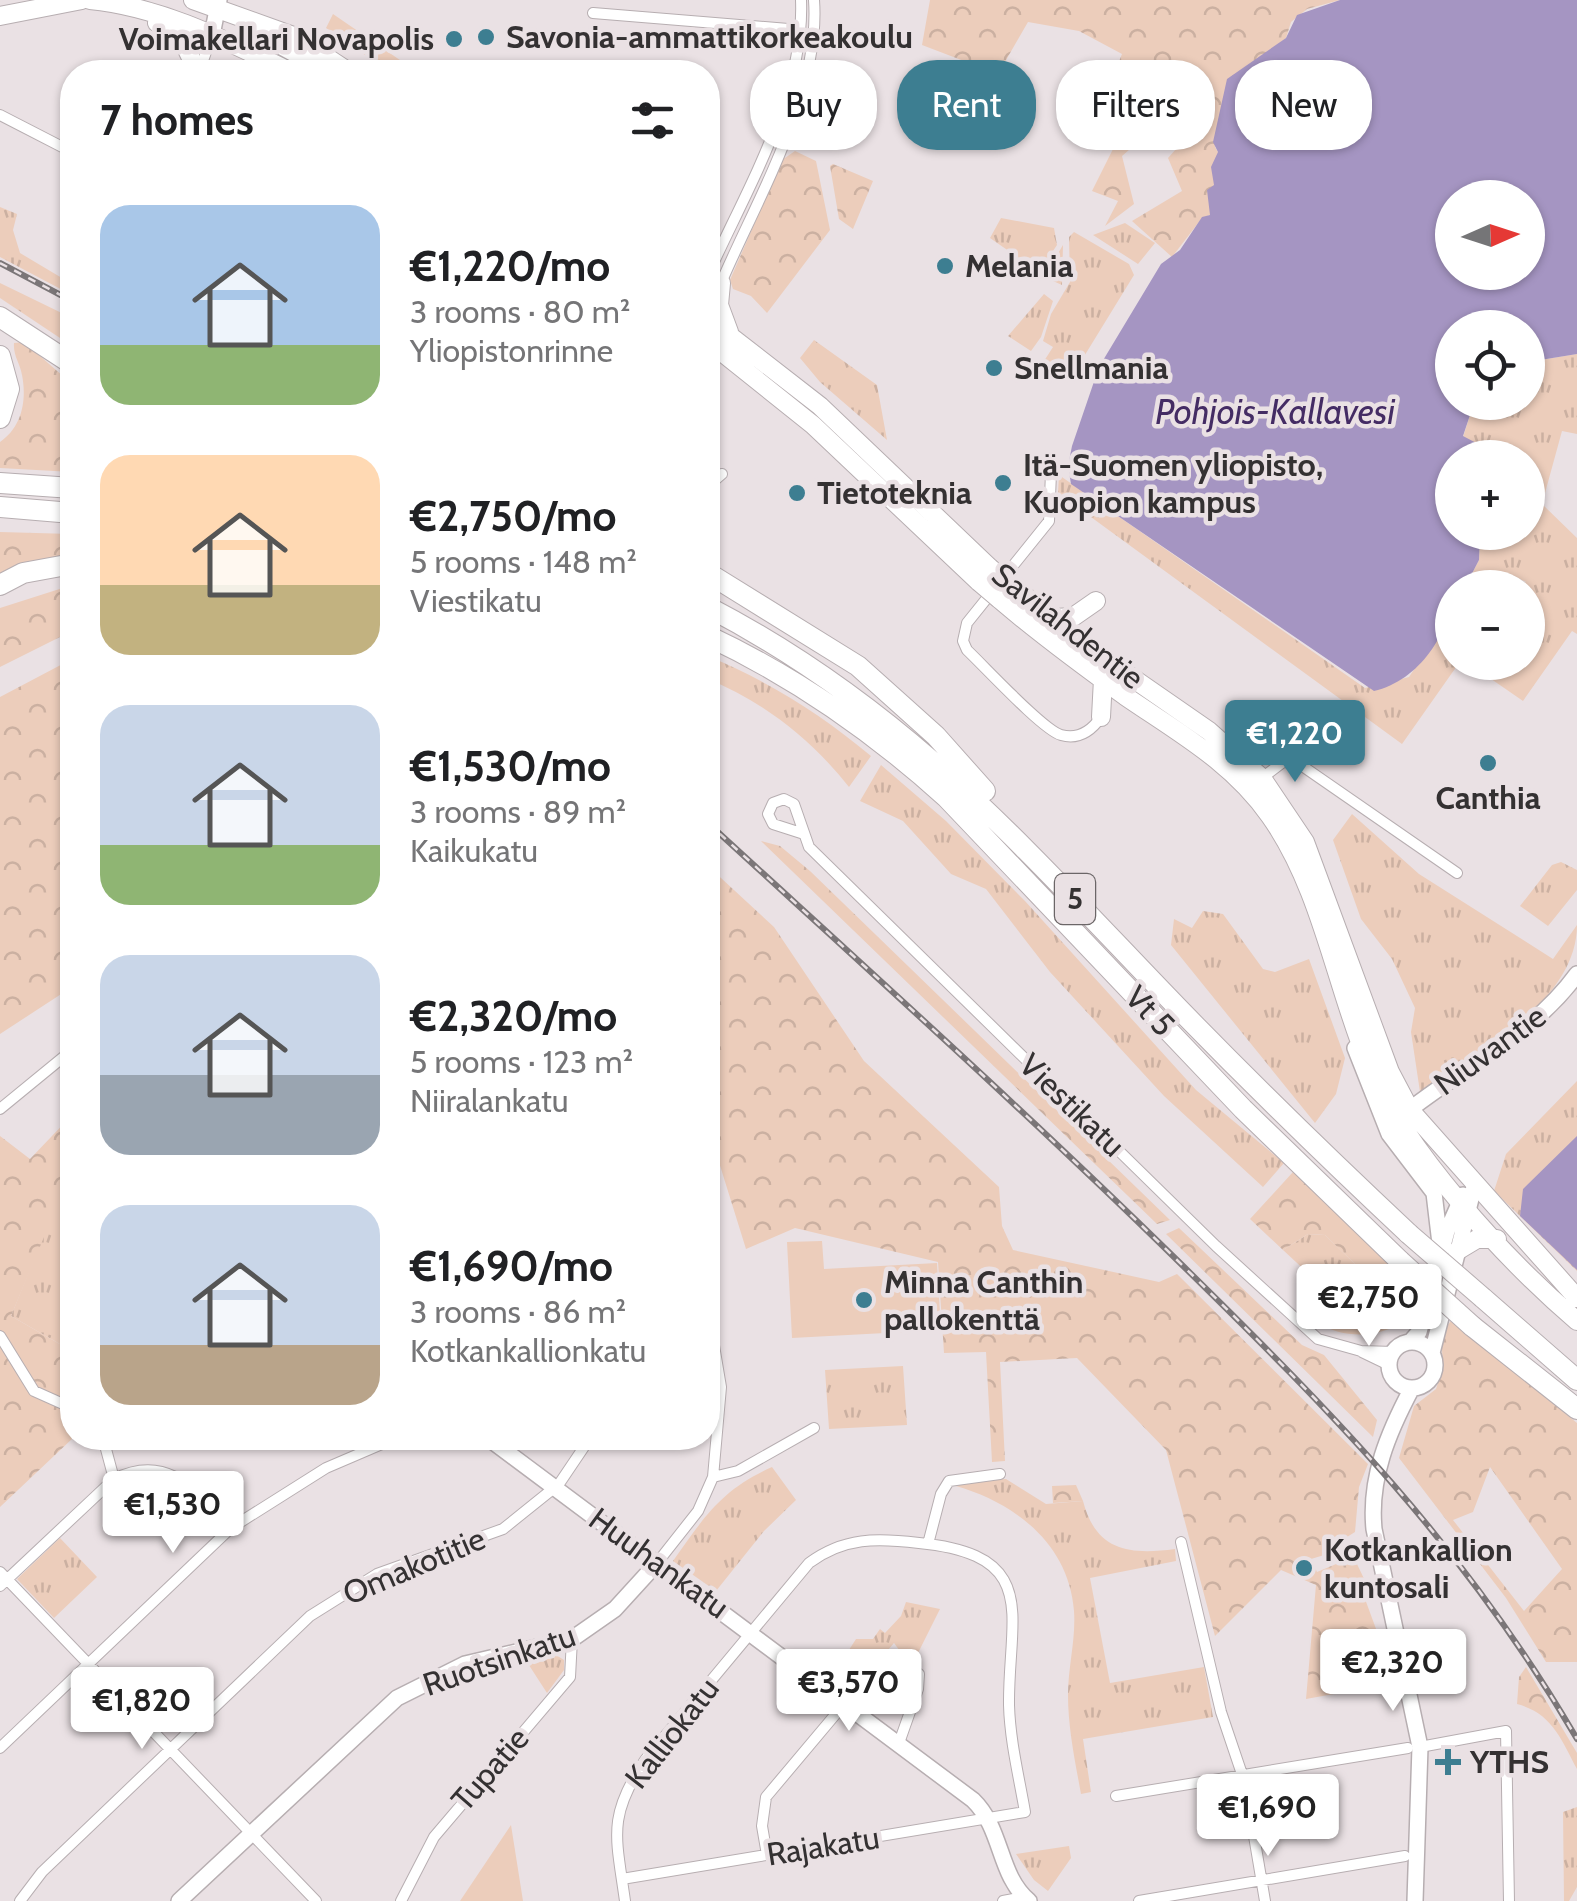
<!DOCTYPE html>
<html lang="en">
<head>
<meta charset="utf-8">
<style>
	:root { --surface:#fff; --page:#f6f6f6; --text:#202124; --muted:#757577; --accent:#3d7e91 }
	body { margin:0; font-family:Cabin,sans-serif; background:var(--page); color:var(--text); height:100vh; display:flex; flex-direction:column; font-size:38px; white-space:nowrap }
	* { box-sizing:border-box; margin:0 }
	p { font-size:32px; color:var(--muted) }
	.icon { flex:none; width:55px; height:55px; fill:none; stroke:currentColor; stroke-width:2; stroke-linecap:round; stroke-linejoin:round }
	.map { position:relative; flex:1; overflow:hidden }
	.panel { position:absolute; left:60px; top:60px; width:660px; height:1390px; display:flex; flex-direction:column; background:var(--surface); border-radius:40px; box-shadow:0 2px 8px #0004 }
	.panel>* { flex:none }
	.top-card { position:absolute; left:750px; top:60px; width:675px; height:90px; display:flex; gap:20px }
	.needle { width:65px; rotate:87deg }
	.buttons { position:absolute; left:1435px; top:180px; display:grid; gap:20px }
	.buttons a { display:grid; place-items:center; width:110px; height:110px; border-radius:50%; background:var(--surface); box-shadow:0 2px 8px #0004; font-size:50px }
	.price { position:absolute; translate:-50% -85px; padding:0 22px; border-radius:10px; background:#fff; color:#222; font-size:32px; line-height:65px; filter:drop-shadow(0 2px 5px #0008) }
	.price::after { content:''; position:absolute; left:50%; top:60px; width:30px; height:22px; margin-left:-15px; background:inherit; clip-path:polygon(0 0,100% 0,50% 100%) }
	.price.selected { background:var(--accent); color:#fff }
	ul { padding:0; list-style:none }
	li { display:flex; align-items:center; gap:30px; height:250px; padding:0 40px }
	li span { display:grid; place-items:center; flex:none; width:280px; height:200px; border-radius:30px; color:#555 }
	li>.icon { margin-inline-start:auto }
	span .icon { width:120px; height:120px; fill:#fffc; stroke-width:1 }
	li b { font-size:42px }
	h2 { display:flex; justify-content:space-between; align-items:center; height:120px; padding:0 40px; font-size:42px }
	.chip { padding:0 35px; border-radius:40px; background:var(--surface); box-shadow:0 2px 8px #0004; font-size:35px; line-height:90px }
	.chip.selected { background:var(--accent); color:#fff }
	.map>svg:first-child { display:block }
	.grass { fill:url(#grass-tufts) }
	.forest { fill:url(#forest-crowns); fill-rule:evenodd }
	.garden { fill:#eccdbb }
	.water { fill:#a595c2; fill-rule:evenodd }
	.lines { fill:none; stroke-linecap:round; stroke-linejoin:round }
	.street-casing { stroke:#b7aeb1; stroke-width:12 }
	.secondary-casing { stroke:#b7aeb1; stroke-width:18 }
	.primary-casing { stroke:#b7aeb1; stroke-width:20 }
	.highway-casing { stroke:#b7aeb1; stroke-width:22 }
	.street { stroke:#fff; stroke-width:10 }
	.secondary { stroke:#fff; stroke-width:15 }
	.primary { stroke:#fff; stroke-width:18 }
	.highway { stroke:#fff; stroke-width:20 }
	.rail-casing { stroke:#7b7678; stroke-width:6 }
	.rail { stroke:#eae1e4; stroke-width:2.5; stroke-dasharray:8; stroke-linecap:butt }
	.primary-bridge-casing { stroke:#b7aeb1; stroke-width:20; stroke-linecap:butt }
	.highway-bridge-casing { stroke:#b7aeb1; stroke-width:22; stroke-linecap:butt }
	.primary-bridge { stroke:#fff; stroke-width:18 }
	.highway-bridge { stroke:#fff; stroke-width:20 }
	.poi-dot { fill:#3d7e91; stroke:#eae1e4; stroke-width:4 }
	.labels { text-anchor:middle; stroke-width:9; stroke-linejoin:round; paint-order:stroke }
	.shield { fill:#eae1e4; stroke:#6b6667; stroke-width:2.5 }
	.shield-label { font-size:30px; font-weight:bold; fill:#343132 }
	.poi-label { font-size:32px; font-weight:bold; fill:#343132; stroke:#eae1e4; text-anchor:start }
	.street-label { font-size:32px; fill:#343132; stroke:#eae1e4 }
	.water-label { font-size:35px; font-style:italic; fill:#442c64; stroke:#eae1e4 }
</style>
</head>
<body>
<div class="map">
<svg width="1577" height="1901" viewBox="0 0 1577 1901">
	<defs>
		<pattern id="grass-tufts" width="24" height="20" patternUnits="userSpaceOnUse" patternTransform="scale(2.5)"><rect width="24" height="20" fill="#eccdbb"/><path d="M3 7l-1-3M5 7V3M7 7l1-3M15 17l-1-3M17 17v-4M19 17l1-3" fill="none" stroke="#cbb0a1"/></pattern>
		<pattern id="forest-crowns" width="20" height="18" patternUnits="userSpaceOnUse" patternTransform="scale(2.5)"><rect width="20" height="18" fill="#eccdbb"/><path d="M2 6a3 3 0 1 1 6 0M12 15a3 3 0 1 1 6 0" fill="none" stroke="#cbb0a1"/></pattern>
	</defs>
	<rect width="100%" height="100%" fill="#eae1e4"/>
	<path class="grass" d="M333 14 413 69 418 72C383 73 354 47 326 28Z
		M0 207 17 214 13 230 20 253 72 284V295L0 257Z
		M1001 218 1054 228 1057 245 1039 272 990 238Z
		M1125 223 1155 243 1138 264 1093 235Z
		M1074 232 1129 264 1134 275 1072 376 1062 373 1065 366 1061 361 1056 367 1044 361 1053 347 1043 341 1051 314 1070 282 1069 237Z
		M1063 245 1062 285 1044 277Z
		M0 283 72 318V346L0 298Z
		M1044 294 1053 301 1041 337 1031 351 1008 336Z
		M814 340 877 385 887 440 820 382 800 358Z
		M1577 354V434L1562 431 1542 504 1577 538V634L1572 631 1523 701 1468 663 1528 662V588L1515 587 1526 582 1509 574 1503 587H1465L1479 560 1480 533 1528 532V458L1481 457 1482 446 1463 437 1474 403 1528 402V362Z
		M1059 475 1365 688 1409 677 1452 613V662L1459 663 1402 744 1058 493Z
		M708 656C768 681 821 714 871 756L849 787C812 740 764 702 708 679Z
		M881 765 946 821 1025 901 1196 1090 1284 1163 1263 1187 1164 1096 1050 972 986 889 951 874 903 821 860 801Z
		M1352 814 1419 874 1553 959 1577 925C1577 1001 1477 1054 1420 1092L1411 1032 1415 1008 1392 959 1361 919 1333 840Z
		M1561 862 1577 870V890L1548 926 1520 906 1552 865Z
		M1203 911 1223 914 1263 969 1275 972 1309 959 1345 1058 1336 1094 1315 1123 1171 945 1174 919 1192 928Z
		M1577 1081V1271L1494 1191 1506 1154Z
		M70 1170H72V1351L11 1316Z
		M1308 1234 1325 1235 1355 1264 1357 1279 1338 1301 1283 1250Z
		M903 1366 907 1425 829 1429 825 1370Z
		M772 1467 796 1500 764 1531 716 1591 673 1561C705 1516 721 1490 772 1467Z
		M208 1473 241 1516 222 1515 195 1484Z
		M1006 1479 1046 1504 1083 1501C1096 1551 1129 1555 1175 1549L1176 1561 1090 1578 1110 1683 1204 1667 1213 1717 1083 1739 1091 1792 1081 1794C1075 1761 1068 1728 1068 1695 1068 1667 1076 1639 1074 1611 1069 1544 1015 1503 956 1486L957 1482Z
		M60 1538 97 1577 54 1618 17 1579Z
		M906 1602 940 1609 916 1657 905 1658 894 1643 883 1656 875 1650 858 1657 847 1653 856 1639H873L880 1629 885 1633 901 1616Z
		M556 1655 564 1660V1670L547 1693 525 1659Z
		M1577 1807V1887L1569 1901H1564L1563 1812Z
		M1069 1846 1071 1858 1048 1891 1034 1880 1016 1854Z"/>
	<path class="forest" d="M930 0H1340L1307 9 1291 22 1286 38 1229 86 1215 147 1218 152 1210 215 1202 218 1172 257 1132 221 1182 191 1168 158 1194 129 1188 99 1122 156 1134 204 1105 226 1118 201 1092 191 1114 147 1091 133 1122 54 1079 31 1028 22 998 74 922 45Z
		M795 151 816 161 830 230 767 313 751 296 733 289 730 280 782 160Z
		M833 164 873 181 853 229 839 219 830 166Z
		M24 342 72 384V472L0 468V442C22 427 27 400 22 375 20 363 13 356 14 343Z
		M0 532 72 534V560L0 579Z
		M72 585V631L0 667V608Z
		M72 659V987L0 1034V697Z
		M761 841 780 846 810 871 1170 1220 1157 1224Z
		M708 866 774 927 864 1061 999 1187 1002 1226 1013 1250 1159 1282 1177 1274 1368 1464 1359 1487 1355 1532 1331 1547V1553L1311 1559 1317 1572 1348 1559 1357 1564 1367 1585 1361 1588 1383 1648 1351 1657 1356 1690 1306 1699 1316 1585 1281 1570 1215 1636 1166 1450 1077 1358 1000 1362 1005 1461 992 1462 986 1352 944 1353 938 1262 795 1228 746 1249 708 1127Z
		M72 1115V1170L11 1316 72 1351 73 1438 0 1507V1136L30 1159Z
		M1293 1172 1413 1284 1403 1322C1378 1338 1344 1339 1318 1323L1357 1280 1355 1264 1325 1235 1308 1234 1283 1250 1250 1219Z
		M1179 1228 1302 1345 1324 1355 1377 1420 1373 1437 1166 1234Z
		M1451 1321 1577 1423V1662H1546L1506 1598 1399 1458 1414 1406 1436 1389 1443 1367 1441 1333ZM1490 1467 1562 1569 1524 1611 1453 1520 1473 1512Z
		M1076 1485 1083 1501 1053 1503 1052 1486Z
		M1526 1667 1577 1753V1769C1561 1739 1552 1713 1517 1704L1519 1677Z"/>
	<path class="garden" d="M822 1241 824 1269 937 1263 941 1330 792 1338 787 1242Z
		M511 1825 523 1901H460Z"/>
	<path class="water" d="M1340 0H1577V354L1528 362V328H1452V402L1474 403 1463 436 1482 446 1481 457 1452 458V532L1480 533 1479 560 1465 587 1452 588C1452 632 1419 681 1374 691L1071 484 1068 466 1072 446 1099 367 1161 264 1180 250 1202 217 1210 215 1207 190 1214 185 1211 167 1218 152 1213 142 1227 79 1286 38 1297 15ZM1452 198H1528V272H1452Z
		M1577 1136V1270L1520 1216 1523 1189Z"/>
	<g class="lines">
		<g class="street-casing">
			<path id="street" d="M593 13 800 30
				M188 72 200 30
				M199 72 212 35
				M0 115 72 152
				M708 275C745 192 805 94 801 0
				M708 304 721 283C757 199 821 92 814 0
				M1051 473 1049 521 967 623 963 641 967 650C985 667 1043 730 1061 735 1079 740 1092 730 1101 717
				M708 486 722 474
				M1258 781 1283 762 1298 763 1457 873
				M801 833 773 824 768 814 773 803 784 799 794 804 809 847 1216 1246 1318 1339 1361 1351 1393 1352
				M0 1109 72 1050
				M708 1310 721 1387 713 1477
				M0 1336 34 1391 72 1408
				M1362 1352 1389 1365
				M103 1438 114 1479
				M1181 1542 1221 1712 1245 1783 1265 1901
				M928 1544 941 1494 949 1481 1000 1474
				M657 1563 698 1511 713 1477 738 1471 814 1428
				M0 1572 316 1901
				M0 1586 114 1479C168 1452 196 1491 231 1528
				M899 1743 918 1689 919 1674
				M1420 1747 1506 1731 1509 1901
				M0 1748 231 1528 326 1468 396 1438
				M1116 1796 1408 1748
				M767 1855 762 1826 766 1797 845 1703
				M622 1879 1025 1812C1019 1777 1010 1741 1009 1705 1008 1616 1042 1555 919 1543 877 1538 844 1537 809 1563L645 1760C607 1817 616 1836 625 1901
				M20 1901 42 1872 310 1616 377 1574 503 1529 559 1484 590 1438
				M401 1901 434 1837 570 1677 572 1639
				M1003 1901 1024 1897
				M1139 1901 1405 1856"/>
		</g>
		<g class="secondary-casing">
			<path id="secondary" d="M212 35 219 0
				M1355 1048 1389 1134 1434 1193 1441 1252
				M1403 1115C1461 1068 1532 1036 1577 974
				M1411 1341 1419 1332 1447 1231 1463 1195
				M1389 1365a23 23 0 1 1 46 0a23 23 0 1 1-46 0Z
				M1432 1353 1474 1187
				M1412 1388C1388 1433 1369 1478 1374 1529L1420 1747 1415 1901
				M488 1438 973 1800C1003 1829 998 1875 1029 1901
				M179 1901 397 1698 465 1664 572 1639 615 1609 657 1563"/>
		</g>
		<g class="primary-casing">
			<path id="primary" d="M90 0C162 7 227 41 291 72
				M193 0 296 37 349 72
				M0 16 82 0
				M157 23 181 37 191 58
				M257 32 330 72
				M721 283 719 305 729 332
				M708 319 820 406 990 568
				M708 341 813 425 979 582
				M1011 585 1108 661 1209 731 1262 778 1305 842 1390 1072 1410 1110 1577 1298
				M999 599C1039 633 1082 665 1125 696 1179 733 1232 762 1270 816 1321 888 1335 983 1368 1063 1405 1151 1505 1259 1577 1321
				M1054 618 1073 617 1096 601
				M1101 717 1103 679
				M1457 1251 1477 1239H1497"/>
		</g>
		<g class="highway-casing">
			<path id="highway" d="M0 317 72 364
				M0 356 9 389 0 418
				M0 483 72 488
				M0 507 72 513
				M708 573 858 666 936 736 985 791
				M0 585 23 573 72 564
				M708 607C910 712 1027 852 1182 1012 1256 1088 1332 1162 1409 1234
				M708 636C795 677 874 732 946 797L1243 1109 1400 1261
				M1483 1298 1577 1380
				M1472 1326 1577 1409"/>
		</g>
		<use href="#street" class="street"/>
		<use href="#secondary" class="secondary"/>
		<use href="#primary" class="primary"/>
		<use href="#highway" class="highway"/>
		<g class="rail-casing">
			<path id="rail" d="M0 263 72 301
				M708 823C865 967 1024 1110 1177 1260 1333 1413 1466 1548 1577 1739"/>
		</g>
		<use href="#rail" class="rail"/>
		<g class="primary-bridge-casing">
			<path id="primary-bridge" d="M990 568 1011 585
				M979 582 999 599"/>
		</g>
		<g class="highway-bridge-casing">
			<path id="highway-bridge" d="M1409 1234 1483 1298
				M1400 1261 1472 1326"/>
		</g>
		<use href="#primary-bridge" class="primary-bridge"/>
		<use href="#highway-bridge" class="highway-bridge"/>
	</g>
	<g class="poi-dot">
		<circle cx="486" cy="37" r="10"/>
		<circle cx="454" cy="39" r="10"/>
		<circle cx="945" cy="266" r="10"/>
		<circle cx="994" cy="368" r="10"/>
		<circle cx="1003" cy="483" r="10"/>
		<circle cx="797" cy="493" r="10"/>
		<circle cx="1488" cy="763" r="10"/>
		<circle cx="864" cy="1300" r="10"/>
		<circle cx="1304" cy="1568" r="10"/>
		<path d="M1443 1747h10v10h10v10h-10v10h-10v-10h-10v-10h10z"/>
	</g>
	<g class="labels">
		<rect class="shield" x="1055" y="874" width="40" height="50" rx="8"/>
		<g class="shield-label">
			<text x="1075" y="909">5</text>
		</g>
		<g class="poi-label">
			<text x="506" y="48">Savonia-ammattikorkeakoulu</text>
			<text x="434" y="50" text-anchor="end">Voimakellari Novapolis</text>
			<text x="965" y="277">Melania</text>
			<text x="1014" y="379">Snellmania</text>
			<text x="1023" y="476">Itä-Suomen yliopisto,<tspan x="1023" dy="37">Kuopion kampus</tspan></text>
			<text x="817" y="504">Tietoteknia</text>
			<text x="1488" y="809" text-anchor="middle">Canthia</text>
			<text x="884" y="1293">Minna Canthin<tspan x="884" dy="37">pallokenttä</tspan></text>
			<text x="1324" y="1561">Kotkankallion<tspan x="1324" dy="37">kuntosali</tspan></text>
			<text x="1470" y="1773">YTHS</text>
		</g>
		<g class="street-label">
			<text transform="translate(1068 626) rotate(38)" y="11">Savilahdentie</text>
			<text transform="translate(1150 1011) rotate(46)" y="11">Vt 5</text>
			<text transform="translate(1490 1050) rotate(-36)" y="11">Niuvantie</text>
			<text transform="translate(1072 1105) rotate(44)" y="11">Viestikatu</text>
			<text transform="translate(659 1563) rotate(36)" y="11">Huuhankatu</text>
			<text transform="translate(414 1566) rotate(-23)" y="11">Omakotitie</text>
			<text transform="translate(499 1660) rotate(-19)" y="11">Ruotsinkatu</text>
			<text transform="translate(672 1733) rotate(-52)" y="11">Kalliokatu</text>
			<text transform="translate(490 1769) rotate(-49)" y="11">Tupatie</text>
			<text transform="translate(823 1846) rotate(-9)" y="11">Rajakatu</text>
		</g>
		<g class="water-label">
			<text x="1275" y="424">Pohjois-Kallavesi</text>
		</g>
	</g>
</svg>
<div class="buttons">
<a><svg class="needle" viewBox="-14 -14 28 28"><path d="M0-13l5 13h-10z" fill="#e53935"/><path d="M0 13l5-13h-10z" fill="#757577"/></svg></a>
<a><svg class="icon" aria-label="locate" viewBox="0 0 24 24"><circle cx="12" cy="12" r="6"/><path d="M12 2v4M12 18v4M2 12h4M18 12h4"/></svg></a>
<a>+</a>
<a>−</a>
</div>
<b class="price selected" style="left:1295px;top:785px">€1,220</b>
<b class="price" style="left:1369px;top:1349px">€2,750</b>
<b class="price" style="left:173px;top:1556px">€1,530</b>
<b class="price" style="left:1393px;top:1714px">€2,320</b>
<b class="price" style="left:849px;top:1734px">€3,570</b>
<b class="price" style="left:142px;top:1752px">€1,820</b>
<b class="price" style="left:1268px;top:1859px">€1,690</b>
<div class="top-card">
<a class="chip">Buy</a>
<a class="chip selected">Rent</a>
<a class="chip">Filters</a>
<a class="chip">New</a>
</div>
<section class="panel">
<h2>7 homes<svg class="icon" aria-label="filters" viewBox="0 0 24 24"><path d="M4 7h16M4 17h16"/><circle cx="9" cy="7" r="2"/><circle cx="15" cy="17" r="2"/></svg></h2>
<ul>
<li><span style="background:linear-gradient(#a9c7e8 70%,#8fb573 0)"><svg class="icon" aria-label="home" viewBox="0 0 24 24"><path d="M3 11l9-7 9 7M6 9v11h12V9"/></svg></span><div><b>€1,220/mo</b><p>3 rooms · 80 m²</p><p>Yliopistonrinne</p></div></li>
<li><span style="background:linear-gradient(#ffd9b3 65%,#c2b280 0)"><svg class="icon" aria-label="home" viewBox="0 0 24 24"><path d="M3 11l9-7 9 7M6 9v11h12V9"/></svg></span><div><b>€2,750/mo</b><p>5 rooms · 148 m²</p><p>Viestikatu</p></div></li>
<li><span style="background:linear-gradient(#c9d6e8 70%,#8fb573 0)"><svg class="icon" aria-label="home" viewBox="0 0 24 24"><path d="M3 11l9-7 9 7M6 9v11h12V9"/></svg></span><div><b>€1,530/mo</b><p>3 rooms · 89 m²</p><p>Kaikukatu</p></div></li>
<li><span style="background:linear-gradient(#c9d6e8 60%,#9aa5b1 0)"><svg class="icon" aria-label="home" viewBox="0 0 24 24"><path d="M3 11l9-7 9 7M6 9v11h12V9"/></svg></span><div><b>€2,320/mo</b><p>5 rooms · 123 m²</p><p>Niiralankatu</p></div></li>
<li><span style="background:linear-gradient(#c9d6e8 70%,#b9a48a 0)"><svg class="icon" aria-label="home" viewBox="0 0 24 24"><path d="M3 11l9-7 9 7M6 9v11h12V9"/></svg></span><div><b>€1,690/mo</b><p>3 rooms · 86 m²</p><p>Kotkankallionkatu</p></div></li>
</ul>
</section>
</div>
</body>
</html>
